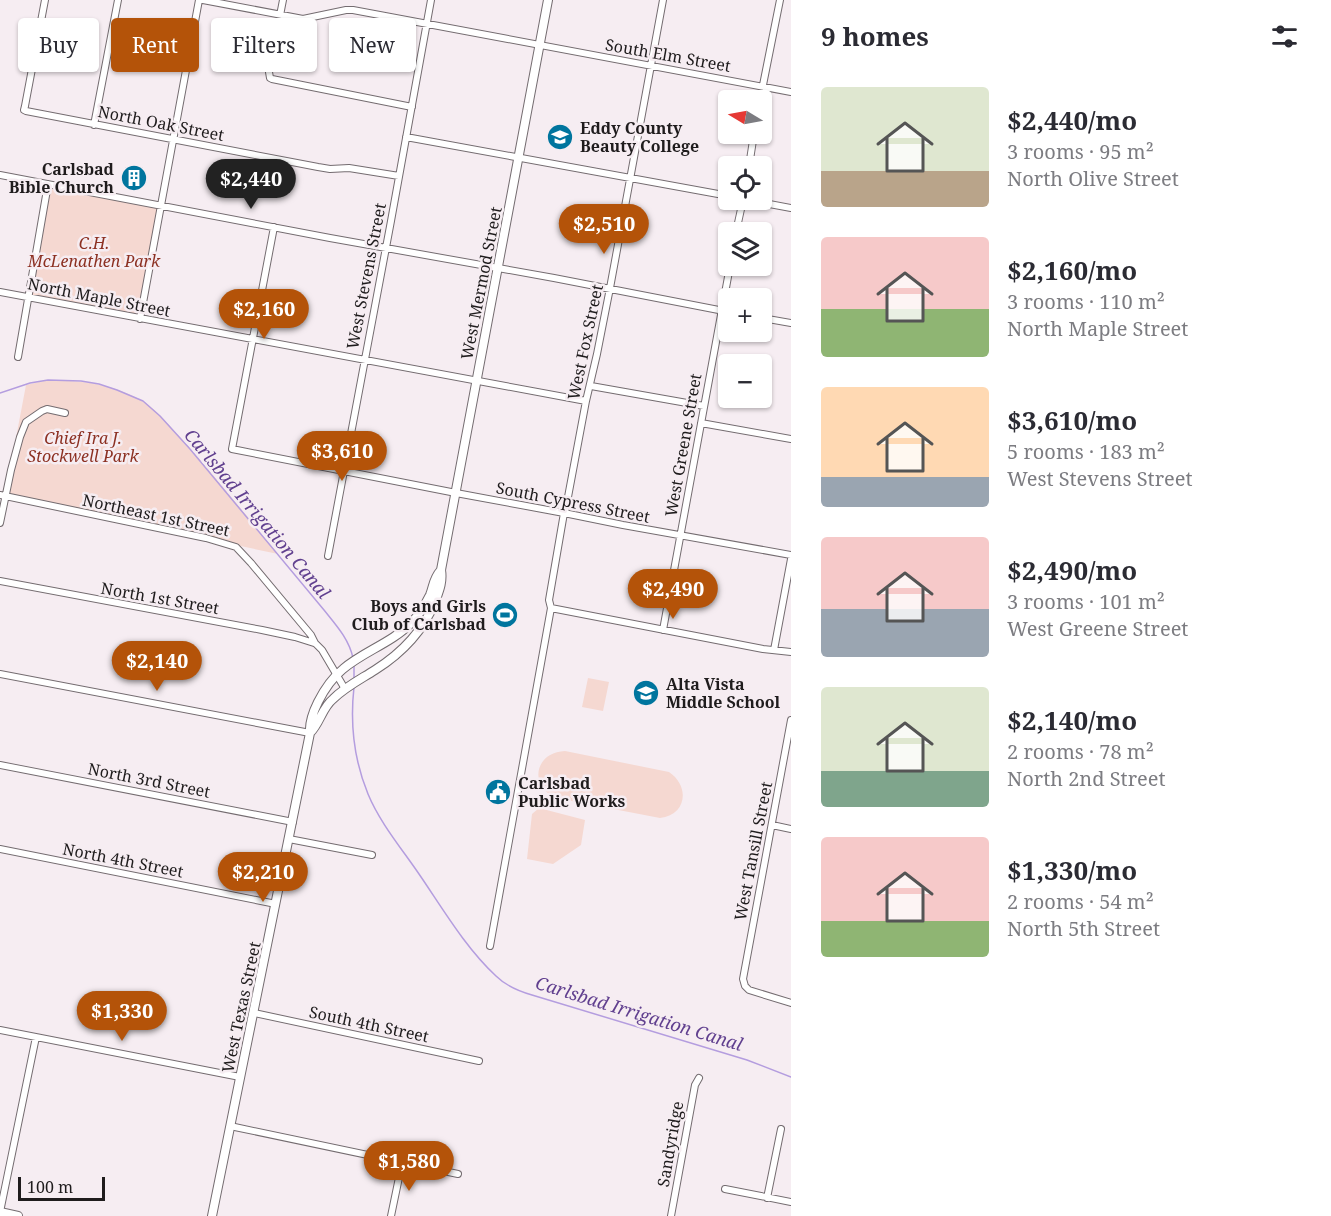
<!DOCTYPE html>
<html lang="en">
<head>
<meta charset="utf-8">
<style>
	:root { --surface:#fff; --page:#f2f2f3; --text:#2b2b33; --muted:#7c7c81; --accent:#b45309 }
	body { margin:0; font-family:"Noto Serif",serif; background:var(--page); color:var(--text); height:100vh; display:flex; flex-direction:column; font-size:22px; white-space:nowrap }
	* { box-sizing:border-box; margin:0 }
	p { font-size:20px; color:var(--muted) }
	.icon { flex:none; width:33px; height:33px; fill:none; stroke:currentColor; stroke-width:2; stroke-linecap:round; stroke-linejoin:round }
	.map { position:relative; flex:1; overflow:hidden }
	.panel { display:flex; flex-direction:column; background:var(--surface); width:540px }
	.panel>* { flex:none }
	.hud { position:absolute; left:18px; top:18px; width:570px; height:54px; display:flex; gap:12px }
	.needle { width:39px; rotate:280deg }
	.tools { position:absolute; left:718px; top:90px; display:grid; gap:12px }
	.tools a { display:grid; place-items:center; width:54px; height:54px; border-radius:6px; background:var(--surface); box-shadow:0 2px 4px #0004; font-size:30px }
	.scale { position:absolute; left:18px; bottom:15px; width:87px; box-sizing:border-box; padding-left:6px; border:3px solid #1f1c1d; border-top:0; font-size:16px; line-height:21px; white-space:nowrap; color:#1f1c1d; -webkit-text-stroke:4px #f6edf2; paint-order:stroke }
	.price { position:absolute; translate:-50% -51px; padding:0 14px; border-radius:21px; background:var(--accent); color:#fff; font-size:20px; line-height:39px; filter:drop-shadow(0 2px 3px #0008) }
	.price::after { content:''; position:absolute; left:50%; top:36px; width:18px; height:14px; margin-left:-9px; background:inherit; clip-path:polygon(0 0,100% 0,50% 100%) }
	.price.on { background:#222; color:#fff }
	ul { padding:0; list-style:none }
	li { display:flex; align-items:center; gap:18px; height:150px; padding:0 30px }
	li span { display:grid; place-items:center; flex:none; width:168px; height:120px; border-radius:6px; color:#555 }
	li>.icon { margin-inline-start:auto }
	span .icon { width:72px; height:72px; fill:#fffc; stroke-width:1 }
	li b { font-size:26px }
	h2 { display:flex; justify-content:space-between; align-items:center; height:72px; padding:0 30px; font-size:26px }
	.pill { padding:0 21px; border-radius:6px; background:var(--surface); box-shadow:0 2px 4px #0004; font-size:21px; line-height:54px }
	.pill.on { background:var(--accent); color:#fff }
	main { display:flex; flex:1; min-height:0 }
	.map>svg:first-child { display:block }
	.green { fill:#f5d8d1 }
	.lines { fill:none; stroke-linecap:round; stroke-linejoin:round }
	.stream { stroke:#b49ddf; stroke-width:1.5 }
	.minor-casing { stroke:#746c70; stroke-width:8 }
	.tertiary-casing { stroke:#746c70; stroke-width:10 }
	.minor { stroke:#fff; stroke-width:6 }
	.tertiary { stroke:#fff; stroke-width:8 }
	.labels { text-anchor:middle; stroke-width:5; stroke-linejoin:round; paint-order:stroke }
	.street-label { font-size:16px; fill:#1f1c1d; stroke:#f6edf2 }
	.poi-label { font-size:16px; font-weight:bold; fill:#1f1c1d; stroke:#f6edf2; text-anchor:start }
	.park-label { font-size:16px; font-style:italic; fill:#8c3022; stroke:#f6edf2 }
	.water-label { font-size:18px; font-style:italic; fill:#61408f; stroke:#f6edf2 }
</style>
</head>
<body>
<main>
<div class="map">
<svg width="791" height="1216" viewBox="0 0 791 1216">
	<rect width="100%" height="100%" fill="#f6edf2"/>
	<path class="green" d="M48 184 161 206 140 319 29 298Z
		M48 380C84 381 109 383 141 400 155 408 167 423 178 435 213 473 245 514 278 554L5 496 26 385Z
		M588 678 609 682 603 711 582 707Z
		M565 751 669 772C690 786 687 815 660 818L556 798C528 786 535 752 565 751Z
		M539 808 585 820 581 845 553 864 527 859 532 814Z"/>
	<g class="lines">
		<path class="stream" d="M0 393 30 383 48 380 81 381 99 384 117 390 143 401 160 416 190 449 324 610C336 625 349 639 353 658
			M354 666V679
			M354 687C350 723 354 760 368 794 380 823 402 849 419 874 443 909 465 947 496 976 506 986 518 991 532 995L747 1060 791 1077"/>
		<g class="minor-casing">
			<path id="minor" d="M45 0 25 106 24 110 26 111 318 167 330 169 349 168 399 176
				M203 0 303 19 346 10H353L791 92
				M283 0 269 72 270 78 272 79 412 107
				M760 100 780 0
				M94 125 118 0
				M406 137 729 196
				M749 166 754 134
				M0 175 330 238 554 278 729 312
				M748 200 791 208
				M274 227 232 449 456 493 564 513 623 525 791 555
				M736 232 743 200
				M0 292 586 401
				M762 318 791 323
				M140 319 199 0
				M18 357 48 184
				M591 386 704 406
				M701 423 791 439
				M0 495 206 538 236 547 251 563 311 635 315 643 322 650 345 689
				M565 513 586 401 597 354 610 288 663 0
				M0 523 11 470 20 437 26 422 42 411 47 409 65 413
				M328 556 391 221 431 0
				M0 581 262 630 295 637 314 643
				M551 608 763 649 791 652
				M663 630 730 266
				M774 650 791 559
				M0 674 310 733
				M791 720 743 979 745 986 749 990 791 1003
				M0 765 293 822
				M772 825 791 829
				M289 839 372 855
				M0 849 276 904
				M490 946 551 608 549 600 564 513
				M254 1013 479 1061
				M0 1030 240 1077
				M230 1126 458 1174
				M725 1189 791 1202
				M767 1198 781 1129
				M0 1212 36 1037
				M391 1216 402 1163
				M671 1216 695 1085 699 1078"/>
		</g>
		<g class="tertiary-casing">
			<path id="tertiary" d="M310 733C320 723 322 708 333 699 345 687 361 679 375 670 402 653 423 631 435 602 439 591 443 582 441 570L548 0
				M0 1212 18 1216
				M212 1216 310 733C309 722 313 712 318 702 324 690 332 678 343 669 364 651 392 643 412 622 419 615 425 605 430 595 434 585 433 579 441 570"/>
		</g>
		<use href="#minor" class="minor"/>
		<use href="#tertiary" class="tertiary"/>
	</g>
	<defs>
		<g id="university-disc" transform="scale(1.35)"><circle r="9.5" fill="#00759e" stroke="#f6edf2"/><path d="M0-5L7-2L0 1L-7-2ZM-4 1L0 2.5L4 1V4Q0 6-4 4Z" fill="#fff"/></g>
		<g id="building-disc" transform="scale(1.35)"><circle r="9.5" fill="#00759e" stroke="#f6edf2"/><path d="M-4-6H4V6H1V3H-1V6H-4ZM-2.5-4.3h1.7v1.8h-1.7ZM.8-4.3h1.7v1.8H.8ZM-2.5-1h1.7V.8h-1.7ZM.8-1h1.7V.8H.8Z" fill="#fff"/></g>
		<g id="stadium-disc" transform="scale(1.35)"><circle r="9.5" fill="#00759e" stroke="#f6edf2"/><path d="M0-5a6.5 5 0 1 0 0 10a6.5 5 0 1 0 0-10ZM-3.5-1.8h7v3.6h-7Z" fill="#fff"/></g>
		<g id="school-disc" transform="scale(1.35)"><circle r="9.5" fill="#00759e" stroke="#f6edf2"/><path d="M0-5L7-2L0 1L-7-2ZM-4 1L0 2.5L4 1V4Q0 6-4 4Z" fill="#fff"/></g>
		<g id="civic-disc" transform="scale(1.35)"><circle r="9.5" fill="#00759e" stroke="#f6edf2"/><path d="M-.6-6.5H3V-4.5H.6V-3L4-1V1h2V6H-6V1h2V-1L-.6-3ZM-1.2 2.5V6h2.4V2.5Z" fill="#fff"/></g>
	</defs>
	<g fill-rule="evenodd">
		<use href="#university-disc" x="560" y="137"/>
		<use href="#building-disc" x="134" y="178"/>
		<use href="#stadium-disc" x="505" y="615"/>
		<use href="#school-disc" x="646" y="693"/>
		<use href="#civic-disc" x="498" y="792"/>
	</g>
	<g class="labels">
		<g class="street-label">
			<text transform="translate(668 55) rotate(10)" y="6">South Elm Street</text>
			<text transform="translate(161 123) rotate(11)" y="6">North Oak Street</text>
			<text transform="translate(366 276) rotate(-79)" y="6">West Stevens Street</text>
			<text transform="translate(481 283) rotate(-79)" y="6">West Mermod Street</text>
			<text transform="translate(99 297) rotate(11)" y="6">North Maple Street</text>
			<text transform="translate(585 342) rotate(-78)" y="6">West Fox Street</text>
			<text transform="translate(683 445) rotate(-80)" y="6">West Greene Street</text>
			<text transform="translate(573 502) rotate(11)" y="6">South Cypress Street</text>
			<text transform="translate(156 515) rotate(12)" y="6">Northeast 1st Street</text>
			<text transform="translate(160 598) rotate(10)" y="6">North 1st Street</text>
			<text transform="translate(149 780) rotate(11)" y="6">North 3rd Street</text>
			<text transform="translate(753 851) rotate(-79)" y="6">West Tansill Street</text>
			<text transform="translate(123 860) rotate(11)" y="6">North 4th Street</text>
			<text transform="translate(241 1007) rotate(-78)" y="6">West Texas Street</text>
			<text transform="translate(369 1024) rotate(12)" y="6">South 4th Street</text>
			<text transform="translate(670 1144) rotate(-80)" y="6">Sandyridge</text>
		</g>
		<g class="poi-label">
			<text x="580" y="134">Eddy County<tspan x="580" dy="18">Beauty College</tspan></text>
			<text x="114" y="175" text-anchor="end">Carlsbad<tspan x="114" dy="18">Bible Church</tspan></text>
			<text x="486" y="612" text-anchor="end">Boys and Girls<tspan x="486" dy="18">Club of Carlsbad</tspan></text>
			<text x="666" y="690">Alta Vista<tspan x="666" dy="18">Middle School</tspan></text>
			<text x="518" y="789">Carlsbad<tspan x="518" dy="18">Public Works</tspan></text>
		</g>
		<g class="park-label">
			<text x="94" y="249">C.H.<tspan x="94" dy="18">McLenathen Park</tspan></text>
			<text x="83" y="444">Chief Ira J.<tspan x="83" dy="18">Stockwell Park</tspan></text>
		</g>
		<g class="water-label">
			<text transform="translate(257 514) rotate(50)" y="6">Carlsbad Irrigation Canal</text>
			<text transform="translate(639 1014) rotate(17)" y="6">Carlsbad Irrigation Canal</text>
		</g>
	</g>
</svg>
<div class="tools">
<a><svg class="needle" viewBox="-14 -14 28 28"><path d="M0-13l5 13h-10z" fill="#e53935"/><path d="M0 13l5-13h-10z" fill="#7c7c81"/></svg></a>
<a><svg class="icon" aria-label="locate" viewBox="0 0 24 24"><circle cx="12" cy="12" r="6"/><path d="M12 2v4M12 18v4M2 12h4M18 12h4"/></svg></a>
<a><svg class="icon" aria-label="layers" viewBox="0 0 24 24"><path d="M12 4l9 5-9 5-9-5zM3 14l9 5 9-5"/></svg></a>
<a>+</a>
<a>−</a>
</div>
<div class="scale">100 m</div>
<b class="price on" style="left:251px;top:210px">$2,440</b>
<b class="price" style="left:604px;top:255px">$2,510</b>
<b class="price" style="left:264px;top:340px">$2,160</b>
<b class="price" style="left:342px;top:482px">$3,610</b>
<b class="price" style="left:673px;top:620px">$2,490</b>
<b class="price" style="left:157px;top:692px">$2,140</b>
<b class="price" style="left:263px;top:903px">$2,210</b>
<b class="price" style="left:122px;top:1042px">$1,330</b>
<b class="price" style="left:409px;top:1192px">$1,580</b>
<div class="hud">
<a class="pill">Buy</a>
<a class="pill on">Rent</a>
<a class="pill">Filters</a>
<a class="pill">New</a>
</div>
</div>
<section class="panel">
<h2>9 homes<svg class="icon" aria-label="filters" viewBox="0 0 24 24"><path d="M4 7h16M4 17h16"/><circle cx="9" cy="7" r="2"/><circle cx="15" cy="17" r="2"/></svg></h2>
<ul>
<li><span style="background:linear-gradient(#dfe7d0 70%,#b9a48a 0)"><svg class="icon" aria-label="home" viewBox="0 0 24 24"><path d="M3 11l9-7 9 7M6 9v11h12V9"/></svg></span><div><b>$2,440/mo</b><p>3 rooms · 95 m²</p><p>North Olive Street</p></div></li>
<li><span style="background:linear-gradient(#f6c9c9 60%,#8fb573 0)"><svg class="icon" aria-label="home" viewBox="0 0 24 24"><path d="M3 11l9-7 9 7M6 9v11h12V9"/></svg></span><div><b>$2,160/mo</b><p>3 rooms · 110 m²</p><p>North Maple Street</p></div></li>
<li><span style="background:linear-gradient(#ffd9b3 75%,#9aa5b1 0)"><svg class="icon" aria-label="home" viewBox="0 0 24 24"><path d="M3 11l9-7 9 7M6 9v11h12V9"/></svg></span><div><b>$3,610/mo</b><p>5 rooms · 183 m²</p><p>West Stevens Street</p></div></li>
<li><span style="background:linear-gradient(#f6c9c9 60%,#9aa5b1 0)"><svg class="icon" aria-label="home" viewBox="0 0 24 24"><path d="M3 11l9-7 9 7M6 9v11h12V9"/></svg></span><div><b>$2,490/mo</b><p>3 rooms · 101 m²</p><p>West Greene Street</p></div></li>
<li><span style="background:linear-gradient(#dfe7d0 70%,#7fa58c 0)"><svg class="icon" aria-label="home" viewBox="0 0 24 24"><path d="M3 11l9-7 9 7M6 9v11h12V9"/></svg></span><div><b>$2,140/mo</b><p>2 rooms · 78 m²</p><p>North 2nd Street</p></div></li>
<li><span style="background:linear-gradient(#f6c9c9 70%,#8fb573 0)"><svg class="icon" aria-label="home" viewBox="0 0 24 24"><path d="M3 11l9-7 9 7M6 9v11h12V9"/></svg></span><div><b>$1,330/mo</b><p>2 rooms · 54 m²</p><p>North 5th Street</p></div></li>
</ul>
</section>
</main>
</body>
</html>
